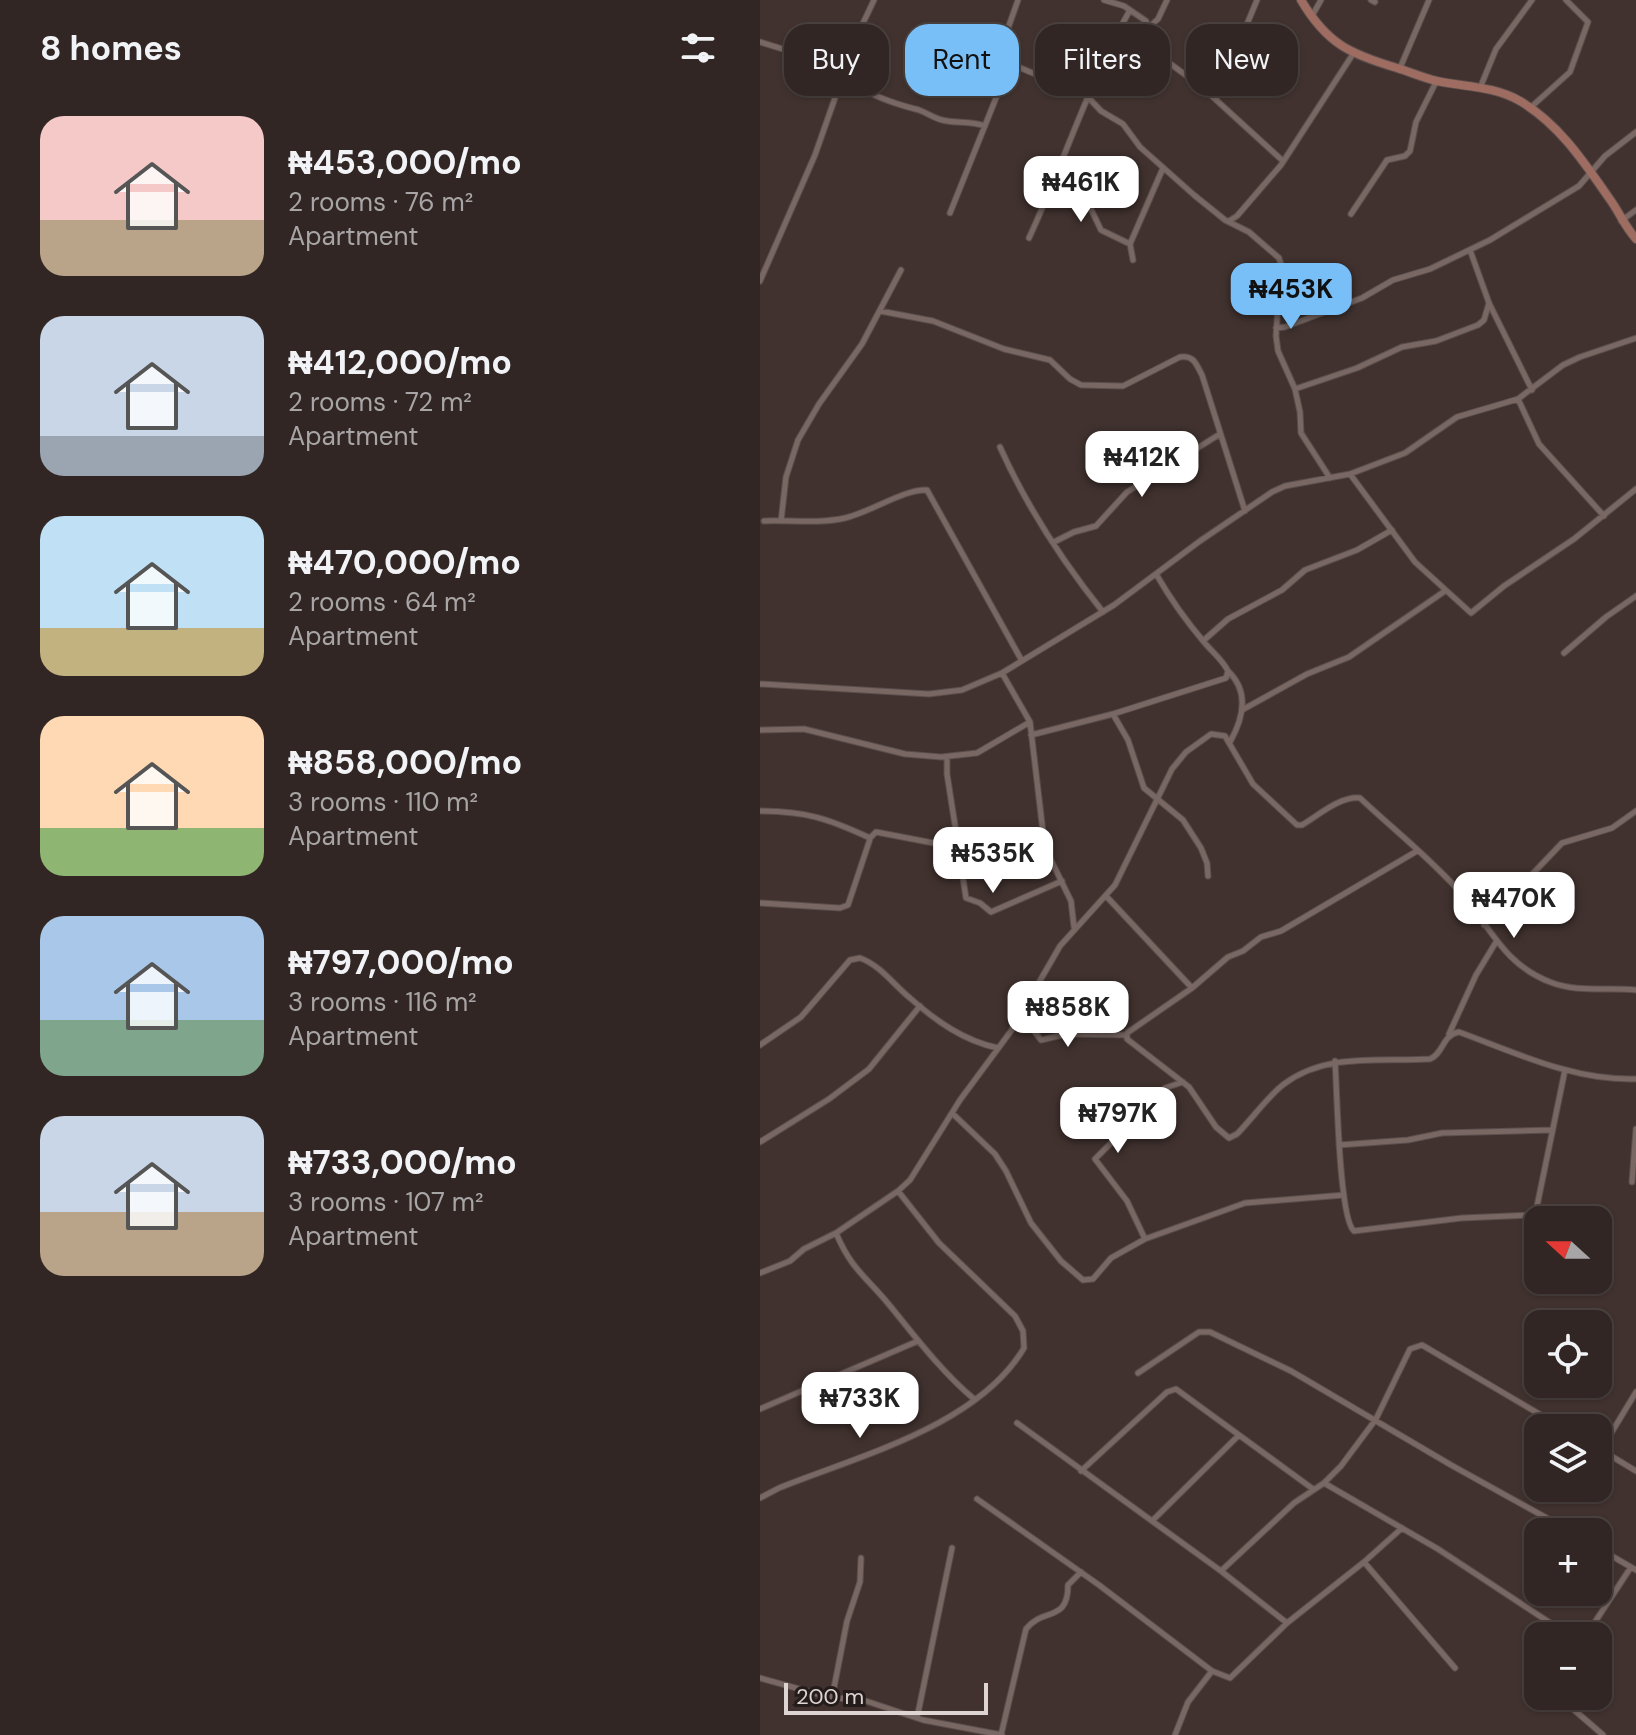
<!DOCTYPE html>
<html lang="en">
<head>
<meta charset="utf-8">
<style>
	:root { --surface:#312623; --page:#3d3230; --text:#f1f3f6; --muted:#a8a5a6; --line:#4c4341; --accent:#78bff7 }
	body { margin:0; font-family:"DM Sans",sans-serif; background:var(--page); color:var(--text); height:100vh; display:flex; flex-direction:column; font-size:30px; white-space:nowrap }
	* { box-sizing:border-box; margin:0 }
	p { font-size:26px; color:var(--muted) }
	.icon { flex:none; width:44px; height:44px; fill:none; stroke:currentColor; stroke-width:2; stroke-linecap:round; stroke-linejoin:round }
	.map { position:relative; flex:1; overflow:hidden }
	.drawer { display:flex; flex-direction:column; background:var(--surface); width:760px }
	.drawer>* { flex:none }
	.banner { position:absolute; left:24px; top:24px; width:732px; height:72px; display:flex; gap:16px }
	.needle { width:52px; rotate:291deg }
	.fabs { position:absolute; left:764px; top:1206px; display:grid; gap:16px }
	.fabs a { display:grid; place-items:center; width:88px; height:88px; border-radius:16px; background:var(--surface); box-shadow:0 2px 6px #0004,0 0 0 2px var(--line); font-size:40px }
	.scale { position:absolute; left:24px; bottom:20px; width:204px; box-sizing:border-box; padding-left:8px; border:4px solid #ded4d2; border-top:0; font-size:22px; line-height:28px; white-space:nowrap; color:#ded4d2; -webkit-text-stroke:6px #231c1a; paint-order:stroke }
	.price { position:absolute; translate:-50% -68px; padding:0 18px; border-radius:16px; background:#fff; color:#222; font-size:26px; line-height:52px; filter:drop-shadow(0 2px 4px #0008) }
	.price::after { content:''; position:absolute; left:50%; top:48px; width:24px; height:18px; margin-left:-12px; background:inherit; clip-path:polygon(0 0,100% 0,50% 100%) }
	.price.current { background:var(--accent); color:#111 }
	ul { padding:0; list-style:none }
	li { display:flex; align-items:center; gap:24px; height:200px; padding:0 40px }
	li span { display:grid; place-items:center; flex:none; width:224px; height:160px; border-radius:24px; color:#555 }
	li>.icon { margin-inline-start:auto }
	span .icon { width:96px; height:96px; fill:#fffc; stroke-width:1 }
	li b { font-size:34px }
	h2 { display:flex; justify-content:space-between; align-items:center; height:96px; padding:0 40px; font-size:34px }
	.pill { padding:0 28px; border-radius:24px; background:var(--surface); box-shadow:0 2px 6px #0004,0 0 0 2px var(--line); font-size:28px; line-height:72px }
	.pill.current { background:var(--accent); color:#111 }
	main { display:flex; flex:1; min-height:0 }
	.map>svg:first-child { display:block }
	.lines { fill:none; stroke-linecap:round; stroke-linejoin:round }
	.street-casing { stroke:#5a4e4b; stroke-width:7 }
	.secondary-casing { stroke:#5a4e4b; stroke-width:10 }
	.street { stroke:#786763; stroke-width:5 }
	.secondary { stroke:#9f6c62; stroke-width:8 }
</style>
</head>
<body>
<main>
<section class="drawer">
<h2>8 homes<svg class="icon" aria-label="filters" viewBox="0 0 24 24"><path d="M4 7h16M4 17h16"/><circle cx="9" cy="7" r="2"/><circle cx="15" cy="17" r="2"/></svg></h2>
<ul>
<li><span style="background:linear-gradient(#f6c9c9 65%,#b9a48a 0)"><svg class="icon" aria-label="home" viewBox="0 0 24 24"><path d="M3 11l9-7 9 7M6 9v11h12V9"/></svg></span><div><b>₦453,000/mo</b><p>2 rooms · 76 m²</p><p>Apartment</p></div></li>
<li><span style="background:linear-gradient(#c9d6e8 75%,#9aa5b1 0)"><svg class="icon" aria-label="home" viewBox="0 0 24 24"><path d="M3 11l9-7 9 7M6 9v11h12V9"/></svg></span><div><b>₦412,000/mo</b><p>2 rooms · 72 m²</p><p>Apartment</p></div></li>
<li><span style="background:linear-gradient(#bfe0f5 70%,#c2b280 0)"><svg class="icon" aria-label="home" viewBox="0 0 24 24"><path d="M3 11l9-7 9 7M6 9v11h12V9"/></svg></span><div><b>₦470,000/mo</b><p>2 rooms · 64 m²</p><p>Apartment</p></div></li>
<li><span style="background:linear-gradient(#ffd9b3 70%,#8fb573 0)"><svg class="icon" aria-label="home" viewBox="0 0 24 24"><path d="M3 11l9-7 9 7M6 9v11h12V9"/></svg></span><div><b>₦858,000/mo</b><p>3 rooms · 110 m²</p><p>Apartment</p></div></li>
<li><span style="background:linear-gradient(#a9c7e8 65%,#7fa58c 0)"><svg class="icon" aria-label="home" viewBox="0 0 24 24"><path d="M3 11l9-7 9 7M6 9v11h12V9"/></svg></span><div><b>₦797,000/mo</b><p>3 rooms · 116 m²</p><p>Apartment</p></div></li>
<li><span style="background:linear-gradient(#c9d6e8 60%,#b9a48a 0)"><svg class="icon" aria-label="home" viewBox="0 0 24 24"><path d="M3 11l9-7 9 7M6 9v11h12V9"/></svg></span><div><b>₦733,000/mo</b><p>3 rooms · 107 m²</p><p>Apartment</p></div></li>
</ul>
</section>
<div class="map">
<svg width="876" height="1735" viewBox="0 0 876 1735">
	<rect width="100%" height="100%" fill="#41322f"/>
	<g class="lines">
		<g class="street-casing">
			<path id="street" d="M344 0 364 6 386 21 393 42 408 62 443 88 523 161
				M611 0 615 2
				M552 16 561 0
				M388 28 398 19 407 0
				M0 42 65 62 81 64C89 91 135 104 159 110 167 113 174 118 182 120 197 124 210 120 225 126
				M244 55 256 66 327 96 341 111 363 124 380 147 434 195 465 220 489 232 519 258 521 264 515 295 518 305 516 336 518 351 535 389 540 412 541 433 570 478
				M640 68 669 0
				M720 88 736 49 772 0
				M456 99 497 0
				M770 108 810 72 828 22 806 0
				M300 170 318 195 329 205 341 230 370 244
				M190 213 244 78 246 34 258 0
				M591 214 627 160 645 156 650 151 656 122 676 82
				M469 221 477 216 521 165 593 54
				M861 221 876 210
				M269 238C304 162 329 82 370 10
				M710 250 729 303 772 390
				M373 260 370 244 403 168
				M0 281 55 155 96 38 114 0
				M120 311 173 321 244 349 290 360 310 379 321 385 363 386 420 357C434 355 436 364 442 375L485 511
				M516 328 525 327 602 298 633 280 670 269 730 240 819 186 845 156 876 132
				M535 389 597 368 642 347 676 341 718 325 724 320 729 303
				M758 399 779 444 844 516
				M240 447C266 505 303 562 343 612
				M590 474 655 562 711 613 744 586 814 539 876 489
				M4 521C30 520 59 524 85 518 111 512 144 489 167 490L262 661
				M21 521 26 477 38 440 59 404 102 344 141 270
				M294 542 314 532 336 526 367 492 460 434
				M443 641 468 619 522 590 545 570 597 550 632 530
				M804 653 846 617 876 596
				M468 671C490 692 483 719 470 742
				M242 673 270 722 283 832 290 858 311 901 314 927
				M0 684 169 694 202 690 242 673 354 605 440 541 512 492 525 486 590 474 645 453 697 417 758 399 803 365 820 357 876 338
				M482 710 547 674 589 657 685 591
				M353 714 368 740 384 788 423 820 441 848 447 863 448 876
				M0 730 44 729 145 754 181 757 217 753 270 722
				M271 735 353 714 466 678 468 671C462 659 452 652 444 642 426 621 410 598 396 574
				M0 811C46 811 69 819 110 838L116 832 189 846 197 838 187 774V757
				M197 839 206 898 220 903 231 912 302 881
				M657 851 521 931 501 937 483 951 468 957 432 988 367 1033V1039L429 1087 456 1127 469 1138 477 1134C491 1120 509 1095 524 1084 567 1052 621 1062 670 1059 684 1053 682 1035 699 1032 756 1053 814 1081 876 1079
				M347 897 432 988
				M0 903 80 908 88 905 110 839
				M724 925 802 843 852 828 876 811
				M255 1024 268 1023 281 1040 307 1034 366 1035
				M689 1034 716 975 736 942
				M0 1045 41 1017 90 960 100 958C120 965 134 985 150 998 176 1021 204 1041 238 1048
				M575 1061C577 1088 579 1219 594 1231L702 1218 771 1215 776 1211 805 1070
				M192 1113 235 1154 246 1171 271 1223 301 1261 323 1280 333 1279 351 1258 385 1239 485 1203 584 1195
				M0 1142 69 1099 109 1069 160 1006
				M579 1145 648 1140 682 1133 791 1130
				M872 1182 876 1129
				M76 1233C92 1271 107 1277 131 1307 157 1339 182 1372 214 1399
				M385 1239 367 1201 335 1159 357 1137 374 1125 379 1116 388 1113 405 1088 423 1082
				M0 1273 30 1261 44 1249 76 1233 138 1191 150 1180 200 1100 251 1031 300 946 355 885 412 769 426 752 451 734 465 736 493 784 537 825H542C559 815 580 796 600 798 633 829 670 858 700 892 731 927 743 964 790 982 817 993 848 987 876 990
				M378 1373 439 1332H450L531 1371 691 1465 812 1532
				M0 1409 158 1341
				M257 1423 461 1571 527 1623
				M838 1448 876 1471
				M841 1450 876 1392
				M321 1471 407 1392 416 1389 553 1489
				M564 1483 678 1549 810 1636
				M0 1498 19 1488C98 1456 218 1426 264 1348L263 1331 255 1316 179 1243 138 1191
				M217 1499 339 1585 452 1671 470 1678 527 1623 604 1562 642 1528
				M392 1521 478 1436
				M838 1548 876 1570
				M604 1562 695 1668
				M461 1571 534 1503 564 1483 581 1466 616 1419 650 1349 662 1345 803 1428
				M828 1636 833 1625 871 1567
				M0 1678 72 1698 100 1699 163 1720 242 1735
				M798 1696 843 1735
				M72 1698 87 1621 100 1582 101 1558
				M157 1718 192 1548
				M241 1735 266 1629C283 1607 308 1623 308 1585L321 1572
				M415 1735 428 1702 452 1671"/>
		</g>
		<g class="secondary-casing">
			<path id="secondary" d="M541 0C567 44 590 54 637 68 650 72 664 78 677 81 705 87 734 86 760 101 799 124 824 162 849 198 860 213 863 224 876 239"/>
		</g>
		<use href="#street" class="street"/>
		<use href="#secondary" class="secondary"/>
	</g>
</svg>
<div class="fabs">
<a><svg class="needle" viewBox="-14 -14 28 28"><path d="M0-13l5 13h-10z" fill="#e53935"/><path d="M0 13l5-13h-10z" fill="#a8a5a6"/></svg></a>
<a><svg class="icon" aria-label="locate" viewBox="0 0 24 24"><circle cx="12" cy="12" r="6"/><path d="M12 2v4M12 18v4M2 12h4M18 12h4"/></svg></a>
<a><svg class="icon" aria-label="layers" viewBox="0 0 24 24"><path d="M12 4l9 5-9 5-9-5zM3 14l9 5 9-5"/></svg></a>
<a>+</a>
<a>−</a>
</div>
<div class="scale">200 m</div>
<b class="price" style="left:321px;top:224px">₦461K</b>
<b class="price current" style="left:531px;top:331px">₦453K</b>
<b class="price" style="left:382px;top:499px">₦412K</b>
<b class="price" style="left:233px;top:895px">₦535K</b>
<b class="price" style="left:754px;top:940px">₦470K</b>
<b class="price" style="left:308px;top:1049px">₦858K</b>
<b class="price" style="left:358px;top:1155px">₦797K</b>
<b class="price" style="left:100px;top:1440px">₦733K</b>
<div class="banner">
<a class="pill">Buy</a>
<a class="pill current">Rent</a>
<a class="pill">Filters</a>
<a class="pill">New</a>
</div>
</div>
</main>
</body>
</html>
